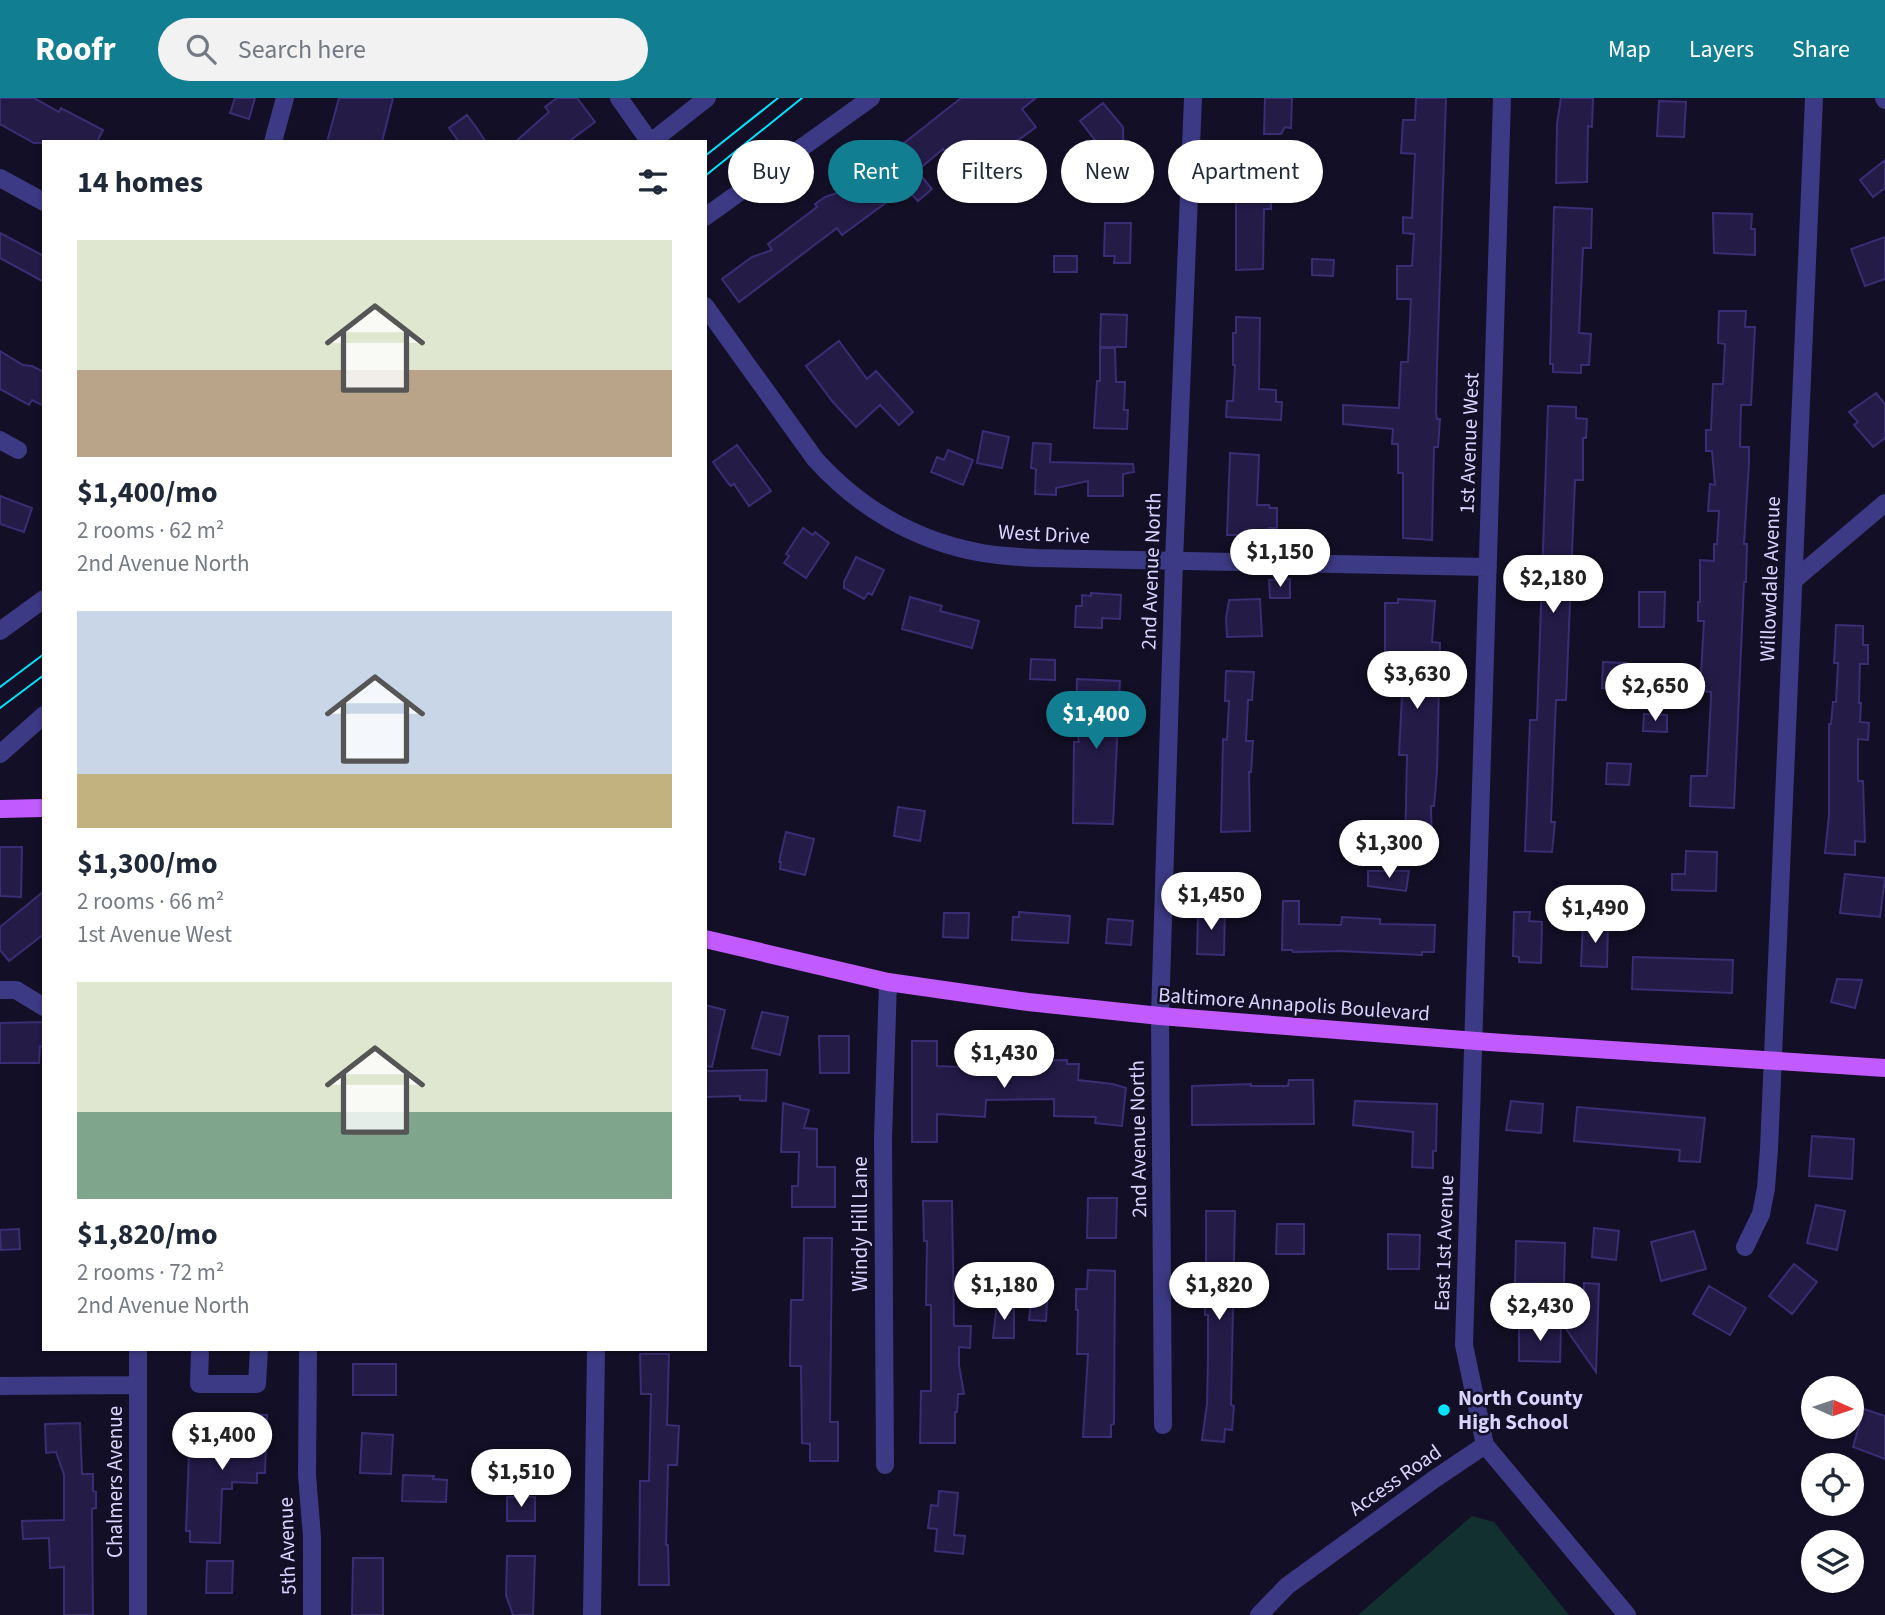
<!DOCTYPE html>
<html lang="en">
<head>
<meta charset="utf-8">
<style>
	:root { --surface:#fff; --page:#f2f2f3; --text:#1f2937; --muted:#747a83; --accent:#117e91 }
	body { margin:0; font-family:"Source Sans 3",sans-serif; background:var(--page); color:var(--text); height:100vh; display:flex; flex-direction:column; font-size:26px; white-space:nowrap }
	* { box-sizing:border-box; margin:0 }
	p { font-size:23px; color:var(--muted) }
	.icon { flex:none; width:38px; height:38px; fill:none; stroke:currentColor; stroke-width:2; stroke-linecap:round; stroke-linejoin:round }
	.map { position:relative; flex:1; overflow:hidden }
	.side { position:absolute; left:42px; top:42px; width:665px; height:1211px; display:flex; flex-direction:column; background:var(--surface); border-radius:0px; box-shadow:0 2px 5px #0004 }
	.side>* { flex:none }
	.top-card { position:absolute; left:728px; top:42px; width:665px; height:63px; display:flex; gap:14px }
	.needle { width:46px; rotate:93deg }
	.fabs { position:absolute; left:1801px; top:1278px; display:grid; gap:14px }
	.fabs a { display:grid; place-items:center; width:63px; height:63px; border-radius:50%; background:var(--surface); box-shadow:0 2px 5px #0004; font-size:35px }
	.price { position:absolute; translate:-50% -60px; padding:0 16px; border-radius:24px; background:#fff; color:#222; font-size:23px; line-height:46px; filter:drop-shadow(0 2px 4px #0008) }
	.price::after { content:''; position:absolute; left:50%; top:42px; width:21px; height:16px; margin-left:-10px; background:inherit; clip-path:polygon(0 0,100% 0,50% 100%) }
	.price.selected { background:var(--accent); color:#fff }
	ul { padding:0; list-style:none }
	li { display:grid; align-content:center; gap:14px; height:371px; padding:0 35px }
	li span { display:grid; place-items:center; height:217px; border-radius:0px; color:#555 }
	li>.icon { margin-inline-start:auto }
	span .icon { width:126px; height:126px; fill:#fffc; stroke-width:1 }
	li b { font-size:30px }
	h2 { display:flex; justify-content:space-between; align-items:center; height:84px; padding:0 35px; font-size:30px }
	.pill { padding:0 24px; border-radius:32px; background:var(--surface); box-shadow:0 2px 5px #0004; font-size:24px; line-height:63px }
	.pill.selected { background:var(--accent); color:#fff }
	header { display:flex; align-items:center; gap:42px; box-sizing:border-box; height:98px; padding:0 35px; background:var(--accent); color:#fff }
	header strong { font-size:33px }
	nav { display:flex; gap:38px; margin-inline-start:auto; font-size:24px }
	.search { width:490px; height:63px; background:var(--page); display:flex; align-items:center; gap:18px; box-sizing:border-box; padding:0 24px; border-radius:38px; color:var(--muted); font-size:26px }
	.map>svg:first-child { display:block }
	.green { fill:#12302f }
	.building { fill:#241b47; stroke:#3b2d73; stroke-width:2 }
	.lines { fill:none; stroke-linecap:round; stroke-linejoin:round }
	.minor { stroke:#3d3a85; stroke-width:18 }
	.major { stroke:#c25bff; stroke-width:18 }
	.tram { stroke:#00e5ff; stroke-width:2 }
	.poi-dot { fill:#00e5ff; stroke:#130f26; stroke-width:2.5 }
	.labels { text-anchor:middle; stroke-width:5; stroke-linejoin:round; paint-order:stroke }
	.street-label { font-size:21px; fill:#d9d4ff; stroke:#130f26 }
	.poi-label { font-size:21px; font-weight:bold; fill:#d9d4ff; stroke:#130f26; text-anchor:start }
</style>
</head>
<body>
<header>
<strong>Roofr</strong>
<div class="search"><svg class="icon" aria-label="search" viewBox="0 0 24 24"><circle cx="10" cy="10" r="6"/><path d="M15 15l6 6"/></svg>Search here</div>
<nav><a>Map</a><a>Layers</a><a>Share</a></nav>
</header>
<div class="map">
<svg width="1885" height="1517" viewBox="0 0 1885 1517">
	<rect width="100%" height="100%" fill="#130f26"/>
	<path class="green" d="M1472 1418 1494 1424 1569 1517H1358Z"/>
	<path class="building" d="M0 0H34L59 14 61 10 103 32 97 44 34 45 0 26Z
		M235 0H255L249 21 230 15Z
		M339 0H393L382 44H327Z
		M557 0H577L595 24 568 44H515L549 14 545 9Z
		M961 0H1036L1022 11 1036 29 991 62 975 43 952 62 943 51 917 73 932 91 918 103 906 90 842 137 837 130 739 204 722 181 752 159 772 152 768 146 817 109 815 106 825 99 837 95 866 75Z
		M1265 0H1292L1291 30 1285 29 1281 36H1264Z
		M1416 0H1446L1437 266 1436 315 1437 321H1440L1438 349H1434L1432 442 1403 440V375H1398V346H1392L1393 331 1343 326V307L1399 310 1401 264H1408L1411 201H1397V168H1412L1414 136 1403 135V119L1412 120 1415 56 1401 55 1403 22H1415Z
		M1561 0H1593L1592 29 1588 28 1587 84 1556 85 1557 26Z
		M1659 3 1686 4 1684 39 1657 38Z
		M1103 5 1123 29 1124 83H1091V69L1075 68 1076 50 1102 51 1080 23Z
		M467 17 476 29 486 44H459L449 30Z
		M1885 62V90L1873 99 1860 82Z
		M1239 85 1264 86V90H1271V111H1264L1263 171 1236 172V100H1239Z
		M1554 109 1592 111 1591 150H1583L1579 235 1591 236 1589 267H1581V275L1553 274V266H1550Z
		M1713 115 1752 116 1751 131H1755V157L1714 155Z
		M1105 125H1131L1130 165H1114L1115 158H1104Z
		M0 135 44 158V184L0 160Z
		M1885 139V181L1865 188 1851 151Z
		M1054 158H1077V174H1054Z
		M1312 161 1334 162 1333 178 1312 177Z
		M1719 213H1746L1745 229H1755L1751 307H1741L1740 349H1749V365L1744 446H1747L1746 484H1744L1734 710 1690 708 1691 678H1707L1711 599V594L1700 593 1704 523H1698V504H1700V462L1714 463V446H1717L1719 413H1708L1710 386 1715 387 1712 353H1706V332H1711L1713 286H1723L1725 246 1718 245Z
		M1101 216 1127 217 1126 249H1100Z
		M1236 219 1260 220 1259 291 1276 292V304H1282L1281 322 1226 319 1227 303H1233L1235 267H1233V235H1236Z
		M839 243 867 281 876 273 913 314 899 327 880 307 856 329 832 303 806 268Z
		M1100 250H1115L1116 284H1125L1124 312H1128L1127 331 1094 330 1097 283H1100Z
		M0 253 23 267 32 268 44 274V308L32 302 29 307 0 291Z
		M1876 295 1885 306V340L1873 349 1854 327 1858 324 1849 314Z
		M1548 308 1576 309V320L1587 321 1586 340H1583V382H1575L1566 602H1556L1551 724H1555L1552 754 1525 753 1530 622H1537Z
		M983 333 1009 339 1002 370 977 365Z
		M1033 345 1051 346 1050 364 1133 366 1134 374 1123 376V398H1088V383L1056 390V397L1035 396 1036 371 1031 370Z
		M737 347 771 393 749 408 734 386 731 388 728 385 713 364Z
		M948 352 973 362 963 387 931 374 937 359 944 362Z
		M1230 355 1259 357 1257 407H1269L1270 410H1277V430H1269V437H1227Z
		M0 398 32 410 24 434 0 426Z
		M803 430 813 437 815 434 829 445 806 480 784 465 789 458 786 456Z
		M856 459 884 472 872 497 868 495 864 501 844 490V484Z
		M1290 481V500H1270L1269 482Z
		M1639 494H1665L1664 529H1639Z
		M1091 495 1121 497 1120 521 1102 520V530L1075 529 1076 508H1082V497L1091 498Z
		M910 499 942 508 940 513 979 523 972 550 902 531Z
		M1260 501 1262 538 1227 539 1226 520 1229 502Z
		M1398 501 1435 503 1432 544 1440 545 1437 673 1434 708H1431L1432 757 1405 756 1407 657H1399L1403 578H1395V566H1385V505H1398Z
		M1836 527 1863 528V547H1868V566H1860L1859 605H1861L1860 624 1869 625 1868 642 1858 641V683H1863L1865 744 1855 743V757L1825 755 1829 718V626H1831L1833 604H1836L1838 565H1834Z
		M1031 561 1055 562V582L1030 581Z
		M1603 564 1626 565 1625 590H1602Z
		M1226 573 1254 574 1252 602H1248L1246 643H1253L1251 674H1249L1250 733 1221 734 1223 641 1227 642 1229 603H1225Z
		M1077 581 1120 583 1113 726 1073 725 1074 644H1079L1076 622Z
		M1644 616 1667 617V634L1643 633Z
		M1607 665 1631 666 1629 687 1606 686Z
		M898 709 925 713 920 743 894 738Z
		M786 734 814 741 805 777 780 771 781 764H779Z
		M0 749H22L21 799 0 798Z
		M1686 753 1717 754 1716 793 1672 792V776H1685Z
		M1368 773H1409L1406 793 1368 788Z
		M1845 776 1885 780 1880 819 1840 815Z
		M44 793V836L9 863 0 852V829Z
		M1283 803H1299V826L1341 827 1342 819 1380 821V826L1435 827 1434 854H1422V857L1340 853 1293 854 1292 852H1282Z
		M1198 811H1225L1224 857 1197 856Z
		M1019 814 1070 818 1068 845 1012 842 1013 819H1019Z
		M1514 814H1530L1529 823 1542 824 1541 865 1519 864V859L1513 858Z
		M944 815H969L968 840 943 839Z
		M1108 821 1133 823 1131 847 1106 845Z
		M1583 824 1608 825 1607 869 1581 868Z
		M1633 859 1733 862 1732 895 1632 891Z
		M1837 881 1862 882 1855 910 1831 904Z
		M705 907 725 912 712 969 705 968Z
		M762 914 788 919 780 957 752 950Z
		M43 924V949L40 948 39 965H0V925Z
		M819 938H849V975H820Z
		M912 943H937V968L1007 971V963L1067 962V966H1079L1078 982 1113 986 1126 990 1122 1028 1095 1025 1096 1019 1054 1018V1001L986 1002 985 1019 937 1016V1044H912Z
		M767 972 766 1003 740 1002V998L705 999V973Z
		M1289 982H1313L1314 1026 1192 1027V988L1251 986V988H1288Z
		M1355 1003 1437 1006 1436 1053H1433V1070L1412 1069 1413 1034 1353 1027Z
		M1511 1003 1543 1006 1541 1035 1506 1032Z
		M783 1005 809 1012 804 1030 817 1031V1069H835V1109H792V1088H798L799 1054H781Z
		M1577 1009 1705 1020 1700 1064 1679 1063 1680 1052 1574 1043Z
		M1812 1038 1854 1041 1852 1081 1809 1078Z
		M1088 1100H1117L1116 1140H1087Z
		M923 1103H952L954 1228H971L970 1250 959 1249V1267L964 1296H958L957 1314H955V1345H920L921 1293H931V1207H926L927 1143H924Z
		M1816 1107 1845 1113 1837 1152 1807 1145Z
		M1206 1113H1235L1231 1307 1234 1308 1232 1332 1225 1331 1224 1344 1202 1342 1207 1306 1208 1260V1217H1205L1204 1177H1206Z
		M1277 1126H1304V1156H1276Z
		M1594 1130 1619 1133 1616 1162 1592 1159Z
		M19 1131 20 1151 1 1152 0 1132Z
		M1694 1133 1706 1171 1661 1183 1651 1144Z
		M1388 1136 1420 1137 1419 1171H1388Z
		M804 1140H832L830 1324H838V1363H810V1346L802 1345 801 1268H790L791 1202H803Z
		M1516 1143 1565 1145 1564 1186 1515 1185Z
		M1794 1166 1817 1184 1792 1216 1769 1198Z
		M1088 1172 1115 1173 1114 1326 1111 1327V1339H1083L1088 1256H1077L1078 1212H1076V1191H1087Z
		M1584 1185 1599 1186 1596 1274 1564 1228H1575V1219H1583Z
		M1709 1188 1746 1210 1730 1237 1693 1216Z
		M1031 1203 1047 1204 1046 1223 1029 1222Z
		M997 1205 1014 1207V1240H993Z
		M1519 1227 1561 1228 1560 1264 1519 1263Z
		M640 1256H669L667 1327 679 1328 677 1367H668L666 1447H668L669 1487H639L640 1383H649L651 1296H641Z
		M353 1266H396V1297H353Z
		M1864 1311 1885 1318V1361L1853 1349Z
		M231 1316 267 1317 265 1375H257V1385L232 1384V1391H222L220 1445 190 1444V1433H186L189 1354H198L200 1318 229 1352Z
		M80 1325 82 1376H93V1393L96 1394V1410L92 1411 93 1517H64V1469L50 1470 49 1440 23 1441 22 1423 64 1422V1377L56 1354 46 1355 45 1326Z
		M362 1335 393 1337 391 1376 360 1375Z
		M403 1377 434 1378 433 1381 447 1382 446 1404 402 1403Z
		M939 1393 958 1395 954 1437 965 1438 963 1456 935 1453 937 1431 928 1430 931 1407 938 1408Z
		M507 1399H535V1423H507Z
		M507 1458H535L533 1517H513L506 1497Z
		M353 1460H383V1517H352Z
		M207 1463H233L232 1495H206Z"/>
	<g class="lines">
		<path class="minor" d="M619 0 650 44
			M1884 0 1885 2
			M273 44 285 0
			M651 44 707 0
			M0 80 44 104
			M705 119 871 0
			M705 208 815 361C859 410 916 443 982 455 1000 458 1018 459 1036 460L1488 469
			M0 342 18 352
			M1793 483 1885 405
			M0 533 44 501
			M0 656 44 617
			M0 892H16L44 909
			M1745 1149 1761 1116 1766 1090 1769 1051 1814 0
			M138 1251V1517
			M200 1251 199 1286H257L259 1251
			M308 1251 307 1377 312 1439V1517
			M0 1288 138 1287
			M1163 1327 1160 918 1174 463 1193 0
			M1485 1347 1464 1247 1502 0
			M885 1367 883 1040 888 884
			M592 1517 596 1251
			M1259 1517 1287 1488 1433 1382 1485 1347 1627 1517"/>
		<path class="major" d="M0 711 44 710
			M705 841 888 884 1028 904 1160 918 1489 944 1885 970"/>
		<path class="tram" d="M705 58 778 0
			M705 78 802 0
			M0 589 44 556
			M0 610 44 577"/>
	</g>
	<circle class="poi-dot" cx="1444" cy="1312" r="7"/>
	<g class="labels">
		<g class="street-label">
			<text transform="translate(1469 345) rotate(-88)" y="7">1st Avenue West</text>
			<text transform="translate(1044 436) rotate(3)" y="7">West Drive</text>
			<text transform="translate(1151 473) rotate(-88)" y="7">2nd Avenue North</text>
			<text transform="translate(1770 481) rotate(-88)" y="7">Willowdale Avenue</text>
			<text transform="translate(1294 906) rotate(4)" y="7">Baltimore Annapolis Boulevard</text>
			<text transform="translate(1138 1041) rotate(-91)" y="7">2nd Avenue North</text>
			<text transform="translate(860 1126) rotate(-90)" y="7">Windy Hill Lane</text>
			<text transform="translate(1444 1145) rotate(-88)" y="7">East 1st Avenue</text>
			<text transform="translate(1395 1382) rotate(-35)" y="7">Access Road</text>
			<text transform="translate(115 1384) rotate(-90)" y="7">Chalmers Avenue</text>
			<text transform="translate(287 1448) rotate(-92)" y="7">5th Avenue</text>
		</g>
		<g class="poi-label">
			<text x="1458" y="1307">North County<tspan x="1458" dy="24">High School</tspan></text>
		</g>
	</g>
</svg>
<div class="fabs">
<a><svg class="needle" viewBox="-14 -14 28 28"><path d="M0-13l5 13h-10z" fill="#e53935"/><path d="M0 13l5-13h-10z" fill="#747a83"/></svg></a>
<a><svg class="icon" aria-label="locate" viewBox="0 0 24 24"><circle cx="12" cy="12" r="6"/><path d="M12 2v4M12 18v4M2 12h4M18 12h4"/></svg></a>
<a><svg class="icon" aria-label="layers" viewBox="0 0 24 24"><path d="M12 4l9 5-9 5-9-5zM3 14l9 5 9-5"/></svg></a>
</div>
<b class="price" style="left:1280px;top:491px">$1,150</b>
<b class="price" style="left:1553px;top:517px">$2,180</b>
<b class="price" style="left:1417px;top:613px">$3,630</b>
<b class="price" style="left:1655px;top:625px">$2,650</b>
<b class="price selected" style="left:1096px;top:653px">$1,400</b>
<b class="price" style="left:1389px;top:782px">$1,300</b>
<b class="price" style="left:1211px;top:834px">$1,450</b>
<b class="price" style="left:1595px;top:847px">$1,490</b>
<b class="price" style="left:1004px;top:992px">$1,430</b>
<b class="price" style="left:1004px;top:1224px">$1,180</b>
<b class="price" style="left:1219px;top:1224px">$1,820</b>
<b class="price" style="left:1540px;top:1245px">$2,430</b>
<b class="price" style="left:222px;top:1374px">$1,400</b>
<b class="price" style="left:521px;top:1411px">$1,510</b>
<div class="top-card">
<a class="pill">Buy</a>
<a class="pill selected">Rent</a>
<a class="pill">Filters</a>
<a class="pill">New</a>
<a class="pill">Apartment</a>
</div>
<section class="side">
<h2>14 homes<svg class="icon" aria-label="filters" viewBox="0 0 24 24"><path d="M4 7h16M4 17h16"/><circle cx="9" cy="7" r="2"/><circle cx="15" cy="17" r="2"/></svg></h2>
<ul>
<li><span style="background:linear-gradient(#dfe7d0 60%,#b9a48a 0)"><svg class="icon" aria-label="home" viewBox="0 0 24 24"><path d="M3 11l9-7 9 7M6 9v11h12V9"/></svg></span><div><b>$1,400/mo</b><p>2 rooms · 62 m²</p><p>2nd Avenue North</p></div></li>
<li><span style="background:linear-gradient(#c9d6e8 75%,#c2b280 0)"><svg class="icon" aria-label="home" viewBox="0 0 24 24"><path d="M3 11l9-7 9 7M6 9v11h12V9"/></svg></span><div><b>$1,300/mo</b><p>2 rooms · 66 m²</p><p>1st Avenue West</p></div></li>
<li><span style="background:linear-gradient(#dfe7d0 60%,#7fa58c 0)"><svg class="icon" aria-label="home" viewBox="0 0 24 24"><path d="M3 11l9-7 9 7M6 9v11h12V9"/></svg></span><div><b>$1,820/mo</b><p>2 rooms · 72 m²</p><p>2nd Avenue North</p></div></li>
</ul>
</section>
</div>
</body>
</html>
